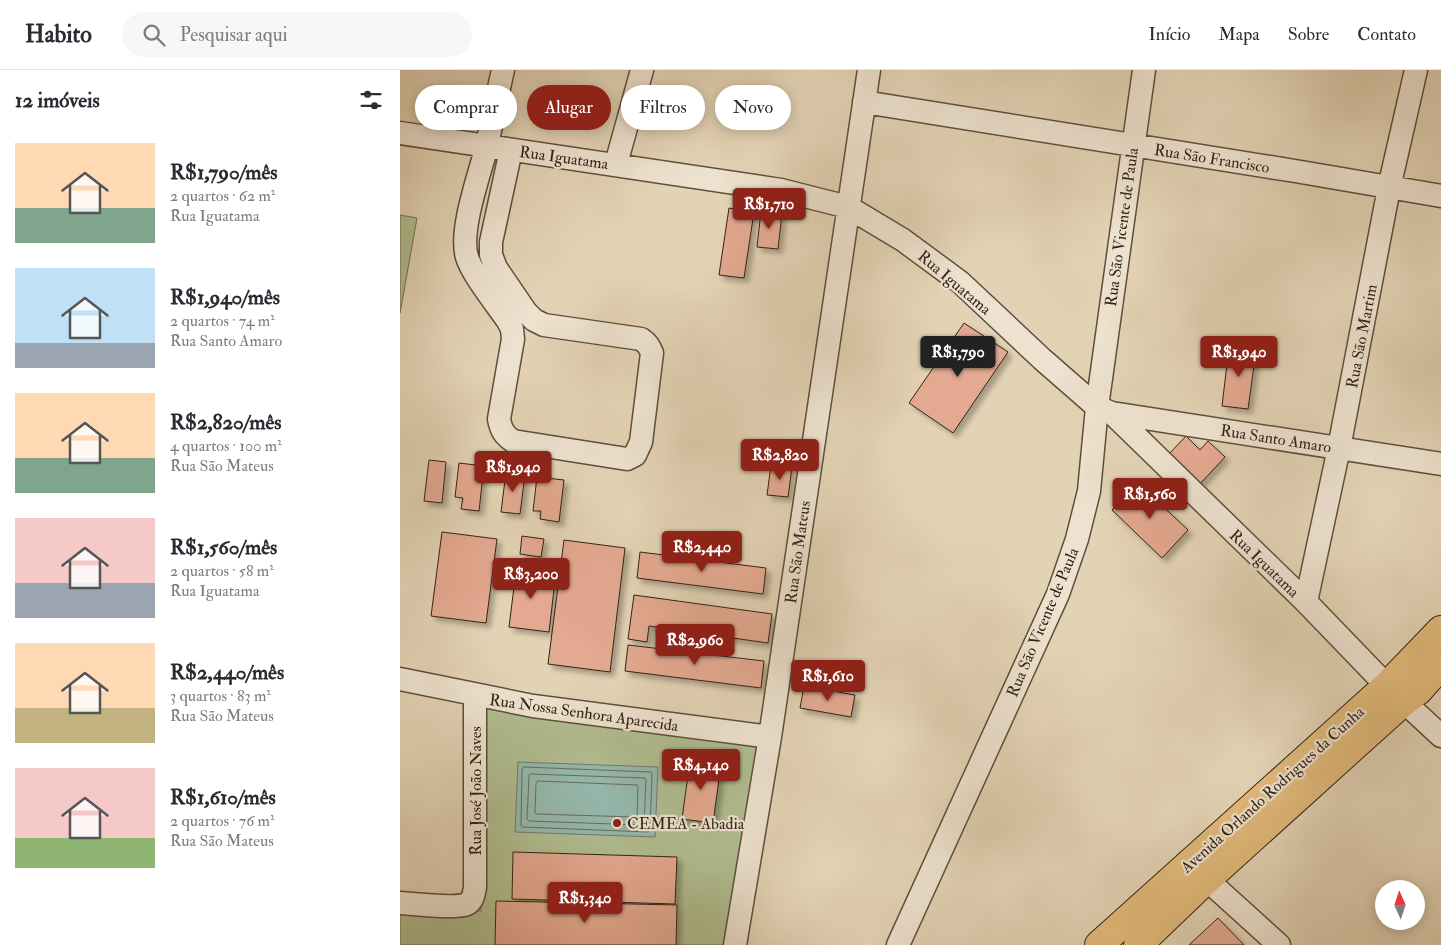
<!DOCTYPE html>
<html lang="pt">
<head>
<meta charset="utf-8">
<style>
	:root { --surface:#fff; --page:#f7f7f7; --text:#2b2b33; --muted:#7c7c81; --line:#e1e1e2; --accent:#8f2418 }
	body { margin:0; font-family:"IM FELL Double Pica",serif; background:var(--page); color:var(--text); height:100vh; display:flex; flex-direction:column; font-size:19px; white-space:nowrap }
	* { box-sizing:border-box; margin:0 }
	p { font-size:16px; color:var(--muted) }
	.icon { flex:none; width:28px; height:28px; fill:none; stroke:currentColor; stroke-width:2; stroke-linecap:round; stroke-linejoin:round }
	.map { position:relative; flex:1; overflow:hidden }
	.panel { display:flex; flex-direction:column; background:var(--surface); width:400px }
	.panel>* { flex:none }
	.hud { position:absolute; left:15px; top:15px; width:475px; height:45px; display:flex; gap:10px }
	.needle { width:32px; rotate:357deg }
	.tools { position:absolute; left:975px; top:810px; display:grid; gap:10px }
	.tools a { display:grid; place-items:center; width:50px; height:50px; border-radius:50%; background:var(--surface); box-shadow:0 2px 12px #0003; font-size:25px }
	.price { position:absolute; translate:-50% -42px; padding:0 11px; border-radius:5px; background:var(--accent); color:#fff; font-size:16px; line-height:32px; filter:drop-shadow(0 1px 2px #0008) }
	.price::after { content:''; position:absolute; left:50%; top:30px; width:15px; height:11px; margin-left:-8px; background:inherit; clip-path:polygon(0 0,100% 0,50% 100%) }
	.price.active { background:#222; color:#fff }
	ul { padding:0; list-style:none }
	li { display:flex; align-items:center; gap:15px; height:125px; padding:0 15px }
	li span { display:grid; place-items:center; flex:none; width:140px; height:100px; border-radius:0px; color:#555 }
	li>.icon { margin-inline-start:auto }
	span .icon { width:60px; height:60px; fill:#fffc; stroke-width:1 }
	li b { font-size:21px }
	h2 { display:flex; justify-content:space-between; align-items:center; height:60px; padding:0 15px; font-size:21px }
	.pill { padding:0 18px; border-radius:22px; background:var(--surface); box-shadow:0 2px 12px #0003; font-size:18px; line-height:45px }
	.pill.active { background:var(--accent); color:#fff }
	header { display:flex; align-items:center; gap:30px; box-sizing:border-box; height:70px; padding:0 25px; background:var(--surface); border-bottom:1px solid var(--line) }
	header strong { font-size:24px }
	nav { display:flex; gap:28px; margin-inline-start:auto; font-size:18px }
	.search { width:350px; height:45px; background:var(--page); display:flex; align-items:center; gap:12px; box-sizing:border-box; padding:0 18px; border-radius:28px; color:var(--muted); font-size:19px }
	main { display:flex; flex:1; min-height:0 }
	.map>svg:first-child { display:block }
	.green { fill:#b0bd90; stroke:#707052 }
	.water { fill:#95b8ac; stroke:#6d7c6f }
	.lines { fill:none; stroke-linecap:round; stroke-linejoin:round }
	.shore { stroke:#636e60; stroke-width:1 }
	.building { fill:#e4a991; stroke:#312314; filter:url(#shadow) }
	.minor-casing { stroke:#5e4f3c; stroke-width:25 }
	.major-casing { stroke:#312314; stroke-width:30 }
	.minor { stroke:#ede2cf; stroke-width:22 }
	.major { stroke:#e2ba7a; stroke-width:28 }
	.poi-dot { fill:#8f2418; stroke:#ede2cf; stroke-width:2 }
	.labels { text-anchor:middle; stroke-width:4.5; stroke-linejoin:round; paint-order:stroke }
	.street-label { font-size:16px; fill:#312314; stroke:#ede2cf }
	.poi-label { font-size:16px; fill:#312314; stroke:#ede2cf; text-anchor:start }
</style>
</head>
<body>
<header>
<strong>Habito</strong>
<div class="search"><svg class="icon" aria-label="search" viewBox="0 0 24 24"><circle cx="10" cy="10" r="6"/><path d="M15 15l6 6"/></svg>Pesquisar aqui</div>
<nav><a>Início</a><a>Mapa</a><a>Sobre</a><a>Contato</a></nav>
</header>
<main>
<section class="panel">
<h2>12 imóveis<svg class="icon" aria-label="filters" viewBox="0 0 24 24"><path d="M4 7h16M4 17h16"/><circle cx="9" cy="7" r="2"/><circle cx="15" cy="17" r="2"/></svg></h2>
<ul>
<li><span style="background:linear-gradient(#ffd9b3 65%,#7fa58c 0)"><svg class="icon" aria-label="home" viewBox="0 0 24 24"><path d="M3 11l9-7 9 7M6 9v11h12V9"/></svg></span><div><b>R$1,790/mês</b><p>2 quartos · 62 m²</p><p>Rua Iguatama</p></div></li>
<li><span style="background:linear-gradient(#bfe0f5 75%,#9aa5b1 0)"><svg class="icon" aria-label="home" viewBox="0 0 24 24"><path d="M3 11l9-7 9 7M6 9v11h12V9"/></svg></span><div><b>R$1,940/mês</b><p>2 quartos · 74 m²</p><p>Rua Santo Amaro</p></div></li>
<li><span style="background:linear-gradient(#ffd9b3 65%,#7fa58c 0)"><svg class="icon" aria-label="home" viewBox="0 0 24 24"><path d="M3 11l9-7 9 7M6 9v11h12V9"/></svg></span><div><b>R$2,820/mês</b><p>4 quartos · 100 m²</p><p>Rua São Mateus</p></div></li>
<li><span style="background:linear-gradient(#f6c9c9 65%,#9aa5b1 0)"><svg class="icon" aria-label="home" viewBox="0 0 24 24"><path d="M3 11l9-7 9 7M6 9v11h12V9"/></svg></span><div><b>R$1,560/mês</b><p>2 quartos · 58 m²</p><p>Rua Iguatama</p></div></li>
<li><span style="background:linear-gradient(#ffd9b3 65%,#c2b280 0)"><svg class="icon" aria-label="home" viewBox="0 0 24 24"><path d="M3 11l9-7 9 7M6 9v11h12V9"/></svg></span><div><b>R$2,440/mês</b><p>3 quartos · 83 m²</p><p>Rua São Mateus</p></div></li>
<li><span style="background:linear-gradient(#f6c9c9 70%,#8fb573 0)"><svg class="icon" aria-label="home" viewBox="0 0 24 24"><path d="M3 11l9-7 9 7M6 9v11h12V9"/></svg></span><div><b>R$1,610/mês</b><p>2 quartos · 76 m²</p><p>Rua São Mateus</p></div></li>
</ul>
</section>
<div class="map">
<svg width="1041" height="875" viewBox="0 0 1041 875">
	<defs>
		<filter id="shadow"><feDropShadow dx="4.5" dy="4.5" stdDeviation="2.5" flood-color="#0004"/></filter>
	</defs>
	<rect width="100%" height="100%" fill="#e3d3b5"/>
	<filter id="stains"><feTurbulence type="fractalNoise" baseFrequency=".004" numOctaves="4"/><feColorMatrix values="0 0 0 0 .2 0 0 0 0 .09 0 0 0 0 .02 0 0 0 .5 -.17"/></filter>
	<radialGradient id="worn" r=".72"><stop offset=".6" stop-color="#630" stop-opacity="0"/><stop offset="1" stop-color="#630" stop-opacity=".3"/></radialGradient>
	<path class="green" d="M0 145 17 148 0 243Z
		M79 625 367 670 332 875H0V836L81 841Z"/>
	<path class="water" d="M118 692 258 697 255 767 115 762Z"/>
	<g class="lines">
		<path class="shore" d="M124 697 251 702 252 704 250 760 248 762 122 757 121 755 122 700Z
			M130 704 245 708 246 710 244 754 242 755 129 751 127 749 129 706Z
			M138 711 237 715 238 717 237 746 235 747 136 744 135 742 136 714Z"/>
	</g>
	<path class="building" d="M329 138 354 142 344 208 319 205Z
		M361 141 382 144 378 179 357 177Z
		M564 253 608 282 553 363 509 333Z
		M829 277 856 281 848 339 822 336Z
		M786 366 800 380 808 371 825 387 799 415 768 385Z
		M29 390 46 392 42 433 24 431Z
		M59 393 84 396 79 441 61 439 63 428 55 427Z
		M371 395 392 397 388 427 367 425Z
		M106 402 125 404 120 444 101 442Z
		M137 407 164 410 159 452 140 449 141 441H133Z
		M738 413 788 460 762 488 712 440Z
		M42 462 97 469 86 553 31 546Z
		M122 466 144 469 141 487 120 484Z
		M164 470 225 478 210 602 148 594Z
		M240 482 366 498 363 524 237 508Z
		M117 493 139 496 137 509 155 511 149 562 109 557Z
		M234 525 372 544 368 573 249 556 247 572 228 569Z
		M228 575 364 591 361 618 225 601Z
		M404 616 455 625 451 647 400 638Z
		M290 690 321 694 313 753 282 749Z
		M113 782 277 787 275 834 112 829Z
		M96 831 277 835 276 875H95Z
		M818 848 844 875H789Z"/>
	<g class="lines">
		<g class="minor-casing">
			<path id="minor" d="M103 0C97 26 92 53 86 79 79 106 59 161 67 187 72 204 97 235 108 251L112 259 113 269 99 349C101 360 104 365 113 371L227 389 235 385 241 372 252 283C249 276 247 273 241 269L144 255 134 250 126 242 96 198 91 185V172L111 80
				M464 32 895 101 1041 126
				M0 63 381 120 448 137 503 170 560 212 642 289 697 337 712 343 906 532 987 616 1041 666
				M216 94 242 0
				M712 343 1041 394
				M906 532 939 378 989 118 1016 0
				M0 609 133 636 370 667
				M794 798 879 875
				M0 833C14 834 56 839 67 834 73 831 74 823 75 817V625
				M335 875 370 667 469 0
				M498 875 658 524 677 469 689 421 697 337 744 0"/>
		</g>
		<g class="major-casing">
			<path id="major" d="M699 875 987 616 1041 560
				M738 875 806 810 1003 632 1018 621 1041 595"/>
		</g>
		<use href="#minor" class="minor"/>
		<use href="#major" class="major"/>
	</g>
	<circle class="poi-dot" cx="217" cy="753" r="5"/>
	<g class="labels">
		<g class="street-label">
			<text transform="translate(164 87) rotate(8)" y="6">Rua Iguatama</text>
			<text transform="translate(812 88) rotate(9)" y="6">Rua São Francisco</text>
			<text transform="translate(721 157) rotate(-82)" y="6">Rua São Vicente de Paula</text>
			<text transform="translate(555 212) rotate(40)" y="6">Rua Iguatama</text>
			<text transform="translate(961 266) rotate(-79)" y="6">Rua São Martim</text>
			<text transform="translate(876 368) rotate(9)" y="6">Rua Santo Amaro</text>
			<text transform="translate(397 482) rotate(-82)" y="6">Rua São Mateus</text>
			<text transform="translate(865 493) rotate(44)" y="6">Rua Iguatama</text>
			<text transform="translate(642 552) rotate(-67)" y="6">Rua São Vicente de Paula</text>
			<text transform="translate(184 642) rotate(8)" y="6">Rua Nossa Senhora Aparecida</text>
			<text transform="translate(872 719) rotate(-42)" y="6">Avenida Orlando Rodrigues da Cunha</text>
			<text transform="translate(75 721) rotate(-90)" y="6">Rua José João Naves</text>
		</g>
		<g class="poi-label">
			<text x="227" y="759">CEMEA - Abadia</text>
		</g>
	</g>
	<rect width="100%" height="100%" filter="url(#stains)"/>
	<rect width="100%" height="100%" fill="url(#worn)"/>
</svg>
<div class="tools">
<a><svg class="needle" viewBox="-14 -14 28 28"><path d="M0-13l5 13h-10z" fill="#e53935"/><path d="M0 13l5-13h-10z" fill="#7c7c81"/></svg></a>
</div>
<b class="price" style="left:369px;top:160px">R$1,710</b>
<b class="price active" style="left:558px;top:308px">R$1,790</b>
<b class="price" style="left:839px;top:308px">R$1,940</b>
<b class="price" style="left:380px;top:411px">R$2,820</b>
<b class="price" style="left:113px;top:423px">R$1,940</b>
<b class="price" style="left:750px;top:450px">R$1,560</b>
<b class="price" style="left:302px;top:503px">R$2,440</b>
<b class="price" style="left:131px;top:530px">R$3,200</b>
<b class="price" style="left:295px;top:596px">R$2,960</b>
<b class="price" style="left:428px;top:632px">R$1,610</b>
<b class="price" style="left:301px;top:721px">R$4,140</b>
<b class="price" style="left:185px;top:854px">R$1,340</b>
<div class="hud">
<a class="pill">Comprar</a>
<a class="pill active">Alugar</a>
<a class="pill">Filtros</a>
<a class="pill">Novo</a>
</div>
</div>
</main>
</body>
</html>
